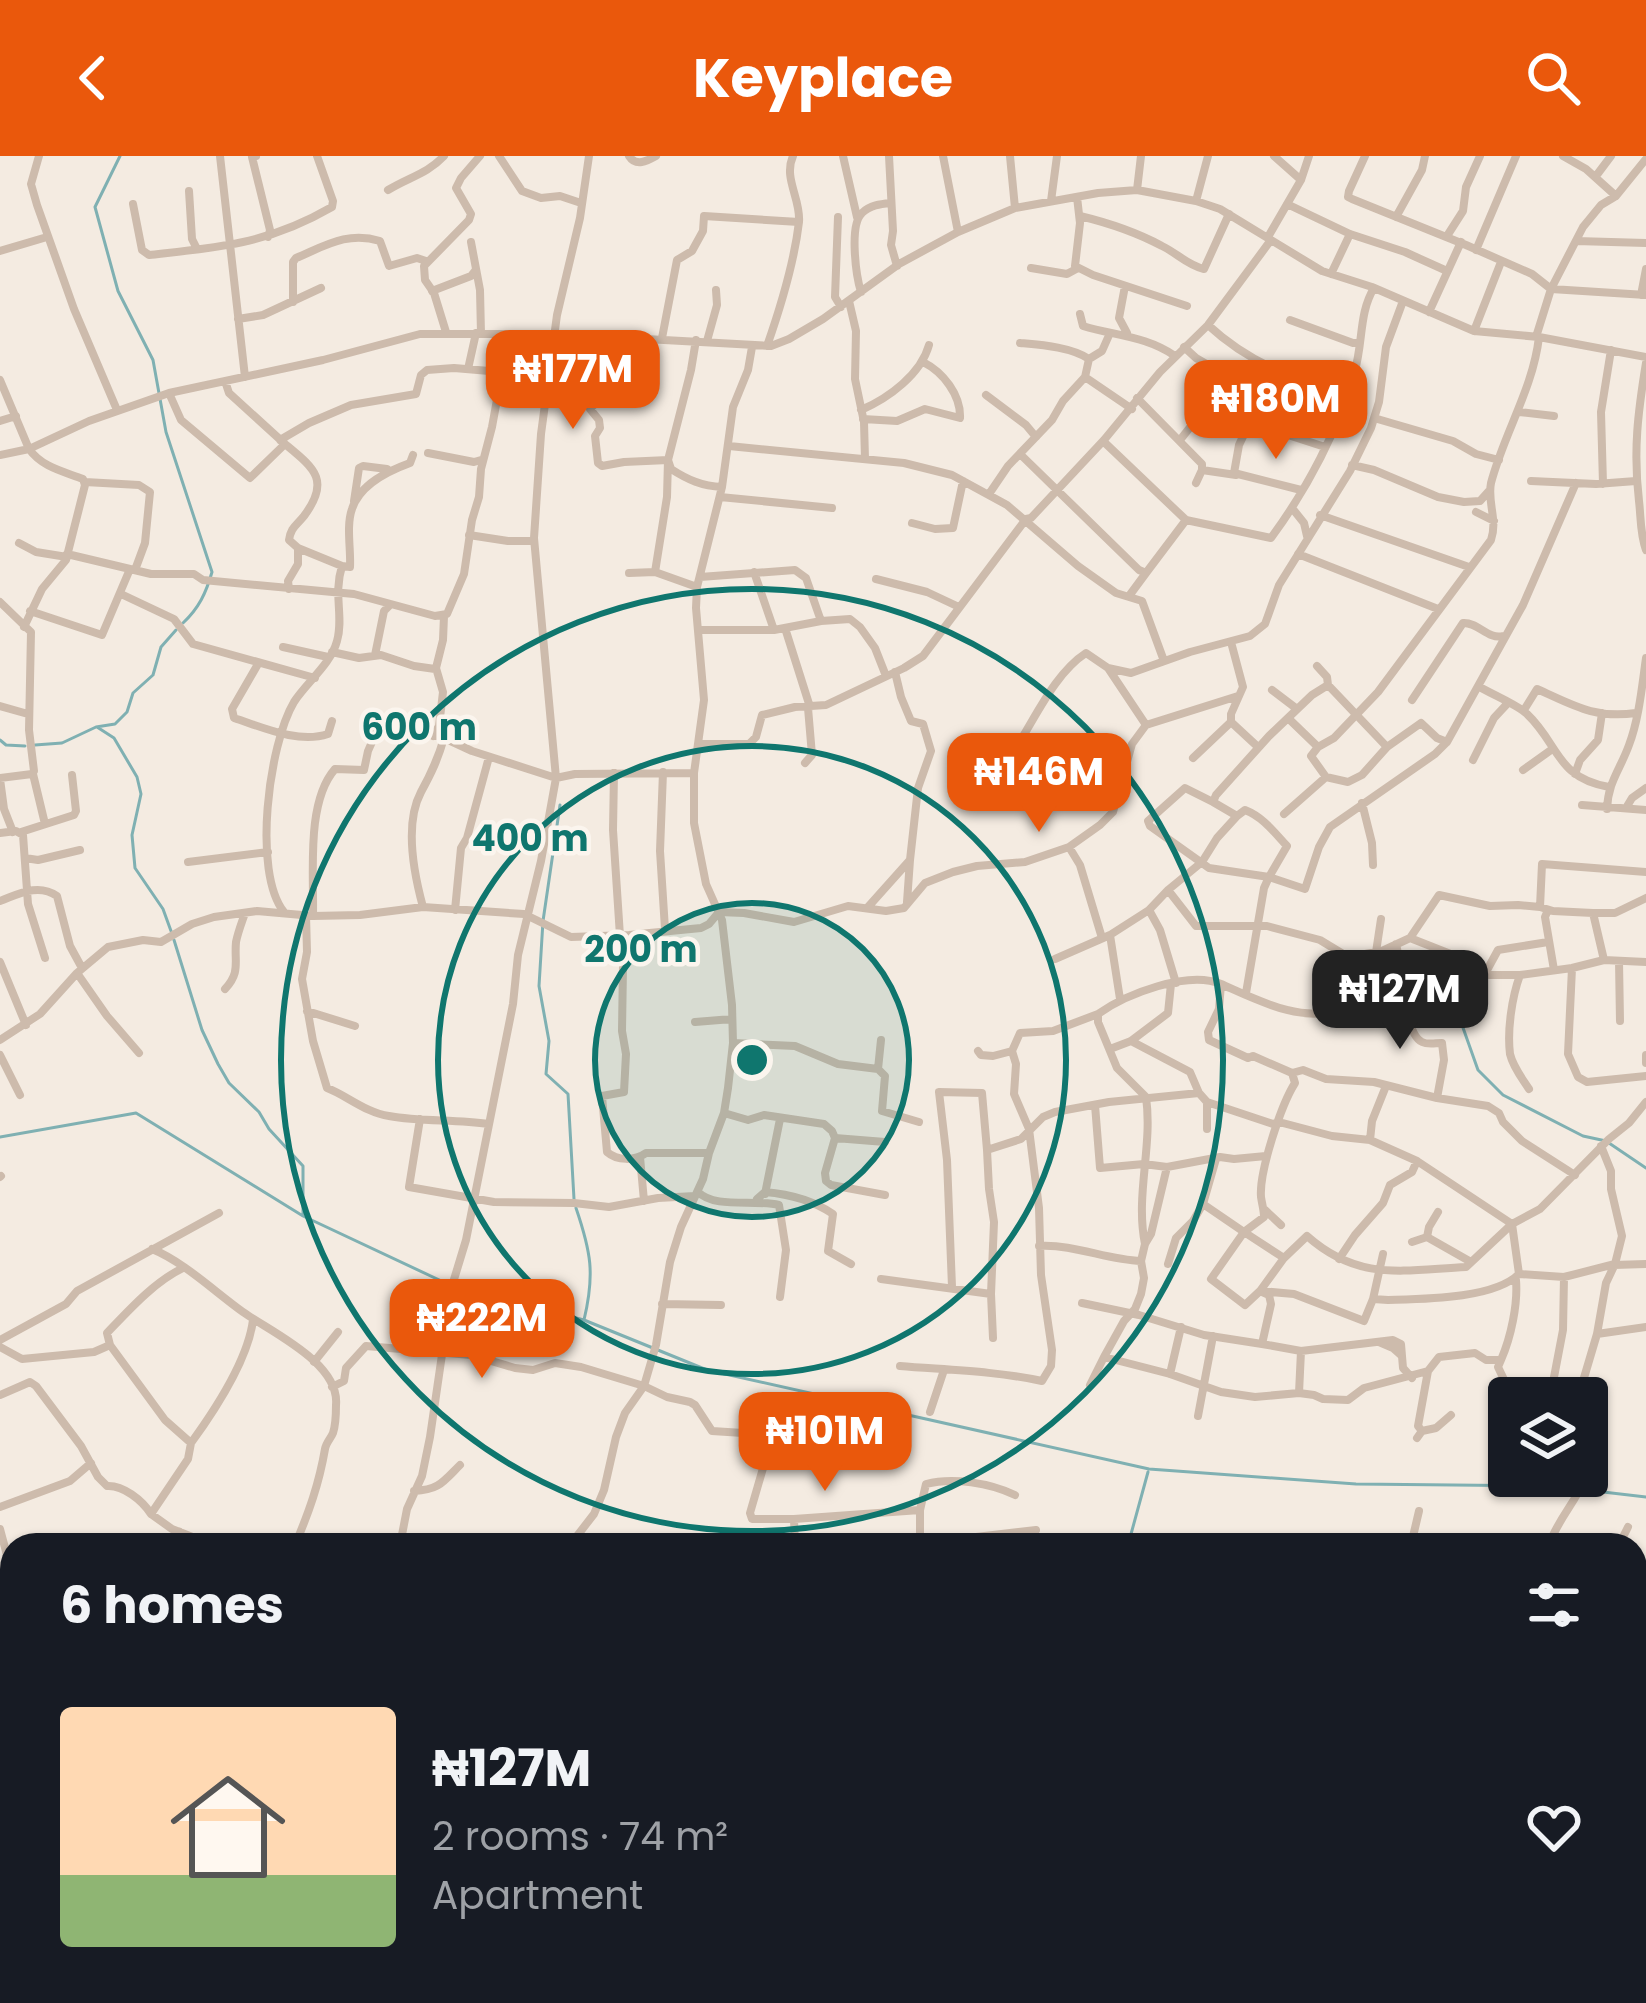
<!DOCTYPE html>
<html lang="en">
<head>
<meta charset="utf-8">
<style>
	:root { --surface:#171b24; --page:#20242c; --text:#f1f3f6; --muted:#9ea1a6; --line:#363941; --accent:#ea580c }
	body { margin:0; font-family:Poppins,sans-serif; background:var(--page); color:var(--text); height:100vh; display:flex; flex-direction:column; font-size:45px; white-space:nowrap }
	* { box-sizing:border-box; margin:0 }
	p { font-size:39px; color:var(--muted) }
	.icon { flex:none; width:66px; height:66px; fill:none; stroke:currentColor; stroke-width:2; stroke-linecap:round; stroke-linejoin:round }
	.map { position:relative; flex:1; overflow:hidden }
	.details { position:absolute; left:0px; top:1377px; width:1647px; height:471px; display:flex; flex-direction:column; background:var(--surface); border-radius:36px 36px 0 0; box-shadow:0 3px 9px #0004 }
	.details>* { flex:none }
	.controls { position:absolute; left:1488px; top:1221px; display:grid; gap:24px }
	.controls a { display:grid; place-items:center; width:120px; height:120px; border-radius:12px; background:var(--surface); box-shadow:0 3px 9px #0004; font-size:60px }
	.price { position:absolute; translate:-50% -102px; padding:0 27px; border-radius:24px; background:var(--accent); color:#fff; font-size:39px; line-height:78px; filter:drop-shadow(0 3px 6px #0008) }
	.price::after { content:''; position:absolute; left:50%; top:72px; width:36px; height:27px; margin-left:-18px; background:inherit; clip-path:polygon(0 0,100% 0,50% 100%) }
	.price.current { background:#222; color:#fff }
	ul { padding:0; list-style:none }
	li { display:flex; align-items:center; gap:36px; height:300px; padding:0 60px }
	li+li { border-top:3px solid var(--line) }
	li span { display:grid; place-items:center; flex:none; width:336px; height:240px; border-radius:12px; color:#555 }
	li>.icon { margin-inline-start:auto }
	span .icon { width:144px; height:144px; fill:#fffc; stroke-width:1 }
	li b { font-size:51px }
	h2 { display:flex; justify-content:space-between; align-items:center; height:144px; padding:0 60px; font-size:51px }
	header { display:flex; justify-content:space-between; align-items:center; height:156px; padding:0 60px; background:var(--accent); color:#fff; font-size:54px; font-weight:700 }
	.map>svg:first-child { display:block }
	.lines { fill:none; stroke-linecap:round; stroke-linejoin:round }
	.stream { stroke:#7fb0b2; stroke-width:3 }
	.minor { stroke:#cdbbac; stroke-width:8 }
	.ring { fill:none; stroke:#0f766e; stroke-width:6 }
	.centre { fill:#0f766e; stroke:#fbf5ee; stroke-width:6 }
	.ring-label { font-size:36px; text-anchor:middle; font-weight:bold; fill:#0f766e; stroke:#fbf5ee; stroke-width:9; stroke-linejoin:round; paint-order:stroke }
</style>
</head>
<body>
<header><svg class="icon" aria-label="back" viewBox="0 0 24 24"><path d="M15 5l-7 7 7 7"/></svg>Keyplace<svg class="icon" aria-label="search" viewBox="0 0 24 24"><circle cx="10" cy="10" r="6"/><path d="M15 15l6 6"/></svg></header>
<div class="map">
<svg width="1646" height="1847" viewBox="0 0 1646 1847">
	<rect width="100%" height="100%" fill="#f4ebe1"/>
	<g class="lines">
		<path class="stream" d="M120 0 95 51 118 135 153 204 166 276 212 416C206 437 199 452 183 467
			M97 571 114 582 137 621 141 638 132 679 135 712 163 753 171 775
			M0 584 6 589 25 590
			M35 589 62 587 96 571 115 568 127 556 133 537 153 519 161 491 176 474
			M560 649 543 765 539 830 549 885 546 918 568 938 574 1043
			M174 784 202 874 218 908 229 927 259 956 269 973 303 1010V1058
			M1456 852 1478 914 1503 939 1583 980 1606 985 1646 1012
			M0 981 136 957 303 1060 452 1130 584 1164 707 1214 1149 1313 1356 1328 1546 1330 1574 1333
			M576 1052C591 1096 595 1118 584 1164
			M1586 1334 1646 1341
			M1128 1389 1148 1316
			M1025 1836 1028 1847"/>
		<path class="minor" d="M39 0 31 28 37 49 74 153 117 254
			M220 0 245 221
			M256 0 252 1 270 74 268 81
			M499 0 522 35 541 42 560 40 581 47
			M629 0C636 11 647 5 656 0
			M843 0 857 61
			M889 0 893 75 891 89 897 110
			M943 0 958 76
			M1010 0 1015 52
			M1274 0 1301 24
			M1365 0 1349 35 1348 41 1352 43 1466 89 1532 118 1551 133 1646 139
			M1563 0 1586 13 1616 40
			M1596 20 1611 0
			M388 34C409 21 427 18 444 0
			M1137 34 1141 0
			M189 35 192 83 197 93
			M1077 41 1080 67 1075 110 1093 119 1187 150
			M1051 45 1057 0
			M1196 45 1208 0
			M133 48 142 94 149 99C221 91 268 88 332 51L333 45 317 0
			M1287 48 1350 78 1405 96 1447 115
			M1080 60C1109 67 1136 76 1162 90 1177 97 1187 109 1204 113L1229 58
			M838 61 835 141 841 151
			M1396 61 1422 14 1425 0
			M1447 80 1463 55 1466 31 1480 0
			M1268 81 1301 24 1309 0
			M1576 85 1646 87
			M471 86 480 134 481 178
			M1476 94 1516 0
			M0 95 47 81
			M1031 112 1067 118 1078 112
			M1331 118 1350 78
			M1125 130 1119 162 1127 177
			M432 135 471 120 475 115
			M861 136C856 120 849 69 862 57 870 49 881 48 891 47
			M1641 139 1646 113
			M849 145 856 175 855 223 864 266 865 303
			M293 146V106L296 102C325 90 347 75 380 85L389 110 417 102 426 105
			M1429 156 1461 86
			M1080 158 1083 170C1116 180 1146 180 1175 200
			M238 163 263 159 321 132
			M1290 164 1353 187H1359
			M1208 169C1250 208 1293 222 1346 240
			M1474 175 1501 106
			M446 176 434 137 425 124 424 110 469 64 471 58 456 32 461 22 480 0
			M1110 177 1102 195 1089 203 1085 221 1132 253
			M626 181 611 231 590 253 599 264 600 272 595 280 598 307 602 310 624 306 668 304 671 313C688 324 702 330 722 331
			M1536 181 1551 133 1583 71 1601 49 1616 40 1646 3
			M662 182 677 104 692 95 703 75 704 60 799 66
			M696 184 691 214 668 304 667 341 655 416 697 431
			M707 185 717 149 716 134
			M1020 187C1042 189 1071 191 1089 203
			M767 190C781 150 794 108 799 66 801 43 783 22 793 0
			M1184 191 1196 202 1208 209 1209 214 1203 219
			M1646 207C1638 256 1633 295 1639 345 1641 361 1640 378 1646 394
			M468 213 476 177
			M0 224 29 293C42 311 62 315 83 323L85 329 66 404 42 433 24 471
			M169 237 181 264 250 322 285 288 229 237 225 225
			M986 239 1026 269 1036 281
			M1137 242 1202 308V314L1196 327
			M861 254C889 242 921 218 929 189
			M1519 256 1554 260
			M1374 262 1453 285 1476 298 1499 304
			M863 263 897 265 925 253 960 262C961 239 943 216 923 206
			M0 265 16 260
			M280 284 309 267 351 249 416 238 421 219 427 214 454 212 501 216
			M1180 284 1199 260 1194 241
			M1103 285 1186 364 1271 382C1307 333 1339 273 1355 214 1363 187 1359 156 1374 132
			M285 288C314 312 331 324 304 360 296 370 291 371 289 384L298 392 342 410
			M729 290 904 307 952 319 1007 349 1078 410 1116 437 1142 445 1164 505
			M428 297 474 306 481 304
			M1020 298 1139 414 1146 417 1186 364
			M0 299 29 293 89 265 169 237 323 204 420 178H555L771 190 789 183 823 163 899 108 958 76 1015 52 1098 37 1137 34 1196 45 1220 53 1322 115 1372 131 1474 175 1539 181 1646 201
			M1352 309 1374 314 1438 341 1464 346 1480 345 1489 335
			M1202 314 1236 319
			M1531 325 1596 328 1636 325
			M85 326 139 329 150 336 145 387 135 414
			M1603 328 1601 256 1611 194
			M1301 334 1234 317 1239 289 1248 270 1255 268 1325 291
			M989 338 1008 310 1052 264 1063 245 1085 221
			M720 341 832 352
			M354 345 359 312 363 310 387 313
			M1292 352 1304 367 1307 380
			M1476 356 1494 365
			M1320 359 1469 411
			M912 367 935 373 953 372 963 325
			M469 379 508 385H534
			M19 387 36 396 67 401
			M67 398 151 418H194L203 424 354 438 435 460 447 458 464 418 472 364 479 341 481 313 492 271 509 178
			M1298 398 1438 453
			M754 416 774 474
			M629 417 655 416
			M700 421 795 414 806 422 821 465
			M876 423 927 436 959 451
			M289 433 288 425 298 408V393
			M121 438 174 463 193 488 315 522
			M1129 440 1146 417
			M0 446 31 476 29 574 34 615 32 618 0 622
			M30 455 102 479 130 413
			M785 472 810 551
			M698 474H774L821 465 850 463 860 471 875 492 886 520
			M1231 486 1243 531 1231 558V566L1258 591
			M283 491 328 501
			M332 496 359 502 381 499 414 510 435 513
			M375 499 384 455 390 449
			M258 508 232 553 234 562C262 571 298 588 328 578L332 565
			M1317 510 1327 521 1328 529
			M895 516 901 541 911 565 923 568 931 595 918 632 910 704
			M1478 530C1491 538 1518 549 1527 558 1559 588 1556 622 1609 631
			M1272 534 1297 553
			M1412 544 1463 467C1478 466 1488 484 1503 480
			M0 550 28 558
			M1524 554 1537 533C1573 549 1594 563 1636 557
			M1289 563 1318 591 1334 582 1378 536 1491 384C1498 364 1487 346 1491 327 1504 277 1533 233 1539 181
			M1146 569 1108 512 1131 517 1190 496 1250 480 1265 468 1279 429 1350 315 1371 272 1379 246 1386 191 1403 145
			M433 580 439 570 443 536 436 512 443 484 444 460
			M1022 582C1039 554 1058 515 1086 497L1108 512
			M1447 586 1437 582 1421 567 1387 591 1328 529 1312 539 1269 580 1216 639 1213 646 1237 660 1245 654C1263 661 1274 676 1287 690L1269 721 1305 733 1319 691 1330 671 1435 598 1447 586 1523 449 1576 327
			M699 588H749L756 581 762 559 795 551 826 549 904 512 923 500 1026 363 1031 362 1104 284 1160 216 1208 169 1271 84
			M1318 591 1311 600 1326 621 1348 626 1362 619 1387 591
			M1193 602 1231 566
			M1473 604 1494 562 1507 548
			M805 607 812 599 808 552
			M1523 614 1551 594
			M663 616 660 695 665 773
			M614 617 613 674 620 780
			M33 618 45 668
			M1575 618 1580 604 1598 584 1602 557
			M0 623 4 653 13 676
			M1213 646 1185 632 1148 665 1150 670 1209 712 1269 721 1264 732 1246 837
			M1362 647 1372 687 1373 709
			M1582 649 1646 654
			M1626 652 1632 642 1646 632
			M1607 653C1608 626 1620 614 1629 589 1639 563 1642 530 1646 502
			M1284 658 1326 621
			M21 676 74 659 76 655 72 619
			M0 677 16 675 23 679 28 748 45 802
			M1069 691 1080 709 1102 782
			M25 702 38 704 80 694
			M188 706 268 696
			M1168 734 1196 770H1267L1320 784 1348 801 1382 795 1410 782 1481 810 1489 819H1520L1572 812 1604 804 1646 806
			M0 745C19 738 38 727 57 740L70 790 82 812
			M423 751C414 718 404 668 421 636 432 616 438 603 444 582
			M868 751 910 704 907 746
			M1540 751 1542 708 1646 716
			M455 754 461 692 467 682 489 601
			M1149 754 1160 774 1176 827
			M1548 754 1545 761 1554 814
			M284 756C252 716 269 588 294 546 307 526 331 508 337 485 344 461 333 439 342 410L350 411C351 393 346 370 352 353 360 328 388 315 410 307L413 299
			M1593 757 1604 804
			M306 759 307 796 302 823 313 885 327 932C346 939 366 957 389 960 421 966 455 963 489 968
			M313 760C314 717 306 646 335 613L364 614 368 595 380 568 384 566 444 582 472 595 556 622 575 618 694 617
			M1110 779 1120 843
			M619 780 623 810 622 875 626 898 624 936 602 940 607 996C617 1005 635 1005 646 997H708
			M1410 782 1439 739 1490 750 1518 749 1540 751 1553 755 1593 757H1615L1646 742
			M1396 788C1402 809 1403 877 1422 886 1428 889 1435 887 1442 887L1444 904 1437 942
			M1376 796 1381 763
			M1348 801 1346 847 1403 850
			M1055 803 1110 779 1149 754 1168 734 1202 706 1217 682 1237 660
			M1619 805 1620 865
			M0 806 26 869
			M1572 812 1568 898 1578 921 1587 926 1646 920
			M1486 816 1498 794 1548 786
			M77 817 107 860 139 897
			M1520 819C1512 841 1507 874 1510 898 1513 911 1522 922 1529 933
			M1221 828C1257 844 1304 869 1343 852L1345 844
			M225 833C241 816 234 806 236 786 238 776 242 766 245 757
			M307 855 355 870
			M695 866 732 863
			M0 884 40 858 77 817 108 791 143 784 161 786 192 768 214 761 257 755 313 760 360 759 423 751 524 758 571 781 629 779 701 772 709 768 719 756 744 757 794 766 848 750 886 755 904 752 925 727 953 716 977 710 1025 706 1069 691 1100 669 1113 656 1132 588 1146 569 1238 540
			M1131 885 1190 916 1199 937 1207 946V973
			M733 887 795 890 838 908 878 913 881 884
			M1110 893 1131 885 1168 857 1171 828
			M1012 895 1020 877 1053 875 1098 858
			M0 899 20 939
			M1646 899V907
			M878 913 885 920 882 955 919 966
			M1207 946 1273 968 1279 966 1332 980 1370 984 1417 1005 1512 1068 1519 1118
			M1095 949 1100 1012 1144 1008 1167 1011 1220 1001 1234 1003 1266 1000
			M724 957 748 964 764 959 824 968 832 975 835 982 885 986
			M420 963 409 1031 494 1046 574 1047 609 1051 658 1042 695 1040
			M835 982 825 1017 826 1025 831 1029 885 1039
			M1370 984 1372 965 1386 930
			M640 1001 644 1045
			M0 1021 1 1020
			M698 1036C715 1053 754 1043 779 1049L786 1094 780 1141
			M765 1038 780 963
			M757 1043 765 1036C788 1038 814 1045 833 1058L828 1095 851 1108
			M1203 1048 1244 1076 1264 1061C1264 1054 1262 1048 1261 1041 1259 1016 1281 949 1295 927L1292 917
			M1265 1054 1281 1069
			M1438 1056 1429 1071 1427 1081 1471 1106
			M1412 1086 1427 1081
			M1145 1088C1135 1039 1153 990 1146 941L1117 912 1098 866V858C1126 838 1188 814 1221 828L1219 853 1208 876 1209 884 1248 902 1253 900 1292 917 1303 914 1326 923 1374 926 1437 942 1488 950 1499 957 1503 966 1522 985 1575 1019
			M1039 1090C1075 1088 1106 1104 1141 1105
			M152 1093C184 1106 215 1136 243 1156 271 1176 340 1207 336 1249 336 1256 335 1271 333 1277 331 1282 326 1287 325 1293 319 1328 309 1356 295 1389
			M1383 1098 1373 1143 1388 1144C1423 1143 1494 1143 1519 1118L1564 1121 1615 1108
			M1339 1103 1355 1079 1383 1047 1390 1029 1412 1016 1417 1005
			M1168 1108 1176 1082 1193 1065 1203 1048 1216 1003
			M1614 1109 1646 1108
			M881 1123 991 1138
			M952 1131 947 1004 939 936 982 937 987 994
			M1373 1143 1364 1165 1294 1138 1260 1135 1284 1102 1307 1080C1359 1126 1403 1114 1466 1111L1512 1068 1540 1053 1609 983 1629 967 1646 946
			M1082 1147 1139 1159 1204 1179 1262 1188 1271 1148 1269 1139 1260 1135 1245 1149 1211 1123 1244 1076 1284 1102
			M662 1148 721 1149
			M1597 1178 1646 1171
			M993 1182 991 1138 994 1066 989 1033 987 994 1021 983 1043 961 1055 956 1109 946 1199 937
			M0 1184 66 1148 77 1135 219 1057
			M1379 1186 1393 1192 1402 1200 1403 1212 1412 1222
			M1262 1188 1301 1195 1393 1184 1401 1188 1402 1200
			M110 1189 107 1177C129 1154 154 1126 183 1112
			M0 1191 22 1203 94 1196 110 1189 165 1264 191 1287C215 1254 248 1204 253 1164
			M1104 1201 1124 1165 1135 1153 1141 1138 1144 1122 1141 1105 1145 1088 1151 1078 1167 1011
			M314 1206 338 1176
			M900 1210C948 1214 995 1215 1042 1225L1051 1210 1052 1194 1041 1119 1039 1052 1029 973 1014 938 1016 908 1012 895 993 900 981 899 978 895
			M1170 1218 1181 1171
			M1090 1229 1104 1201 1170 1218 1221 1236 1255 1241 1299 1237 1314 1239 1323 1243 1348 1244 1364 1232 1428 1215 1439 1201 1475 1197 1486 1204H1501C1511 1181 1518 1148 1516 1124
			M332 1231 344 1225 346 1212 366 1190 471 1199 515 1212 533 1214 555 1207 581 1211 644 1230 667 1241 690 1246 695 1249 712 1275 743 1277 760 1284 768 1295 796 1305
			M1299 1237 1301 1195
			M0 1239 30 1226 36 1230 81 1290 98 1321 107 1330C123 1329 142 1344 151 1358
			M1550 1242 1563 1174 1564 1121
			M1578 1242 1597 1178 1606 1127 1615 1108 1622 1080 1611 1033V1015L1601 990
			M930 1256 944 1214
			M1198 1260 1213 1180
			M1495 1271 1509 1234 1498 1211 1501 1204
			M1422 1275 1418 1270 1428 1215
			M1417 1282 1422 1275 1436 1272 1451 1259
			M191 1287 188 1303 151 1358 172 1373 213 1389
			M768 1295 750 1357 752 1363H794L920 1354
			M414 1335C439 1334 443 1326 460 1309
			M0 1351 70 1325 91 1307
			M794 1363 795 1389
			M0 1373 12 1418
			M920 1383H959L1036 1374
			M167 1389 180 1376
			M400 1389 407 1353 422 1320 430 1281 452 1130 466 1084 513 848 518 799 541 705 556 622 534 382 541 278 557 159 580 62 589 0
			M570 1389 594 1358 604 1334 616 1281 625 1257 644 1230 656 1189 670 1106 681 1071 703 1023 709 997 724 957 728 932 733 887 732 849 722 764 706 728 694 667V617L704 544 696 452 697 431 722 331 733 251 748 214 752 191
			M920 1389V1354L926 1328C953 1321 990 1327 1015 1339
			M1411 1389 1419 1355
			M1549 1389C1557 1364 1577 1345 1586 1320
			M1619 1389 1628 1371
			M0 1456 12 1455
			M1635 1518 1646 1524
			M0 1574 12 1577
			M1635 1697 1646 1686
			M0 1736 12 1715
			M1635 1772 1646 1777
			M0 1781 12 1816
			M24 1836 30 1847
			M100 1836 103 1847
			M130 1836 132 1847
			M357 1836 363 1847
			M571 1836V1847
			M784 1836 785 1847
			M1149 1836 1155 1847
			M1255 1836 1290 1847
			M24 1847 27 1842 49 1836
			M214 1847 219 1836
			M345 1847 349 1836
			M393 1847 396 1836
			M522 1847 526 1836
			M608 1847 610 1836
			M724 1847 728 1836
			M821 1847 822 1836
			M950 1847 953 1836
			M1074 1847 1091 1836
			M1477 1847 1481 1836
			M1578 1847 1579 1836"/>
	</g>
	<circle cx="752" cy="904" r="157" fill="#0f766e" fill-opacity=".12"/>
	<g class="ring">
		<circle cx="752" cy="904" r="157"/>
		<circle cx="752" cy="904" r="314"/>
		<circle cx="752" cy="904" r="471"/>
	</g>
	<circle cx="752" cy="904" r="18" class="centre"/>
	<g class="ring-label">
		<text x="419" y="584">600 m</text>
		<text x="530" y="695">400 m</text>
		<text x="641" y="806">200 m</text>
	</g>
</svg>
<div class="controls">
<a><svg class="icon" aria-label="layers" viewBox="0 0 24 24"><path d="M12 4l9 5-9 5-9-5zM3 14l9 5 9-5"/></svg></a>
</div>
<b class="price" style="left:573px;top:276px">₦177M</b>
<b class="price" style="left:1276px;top:306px">₦180M</b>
<b class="price" style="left:1039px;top:679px">₦146M</b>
<b class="price current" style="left:1400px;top:896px">₦127M</b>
<b class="price" style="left:482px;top:1225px">₦222M</b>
<b class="price" style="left:825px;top:1338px">₦101M</b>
<section class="details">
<h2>6 homes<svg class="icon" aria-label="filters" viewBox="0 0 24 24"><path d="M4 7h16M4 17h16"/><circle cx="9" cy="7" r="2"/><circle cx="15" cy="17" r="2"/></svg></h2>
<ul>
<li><span style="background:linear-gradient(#ffd9b3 70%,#8fb573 0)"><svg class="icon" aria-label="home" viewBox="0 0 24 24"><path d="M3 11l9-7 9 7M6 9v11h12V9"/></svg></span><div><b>₦127M</b><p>2 rooms · 74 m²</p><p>Apartment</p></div><svg class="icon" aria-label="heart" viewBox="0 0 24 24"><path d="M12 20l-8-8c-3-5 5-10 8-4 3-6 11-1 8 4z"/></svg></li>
</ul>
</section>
</div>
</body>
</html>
